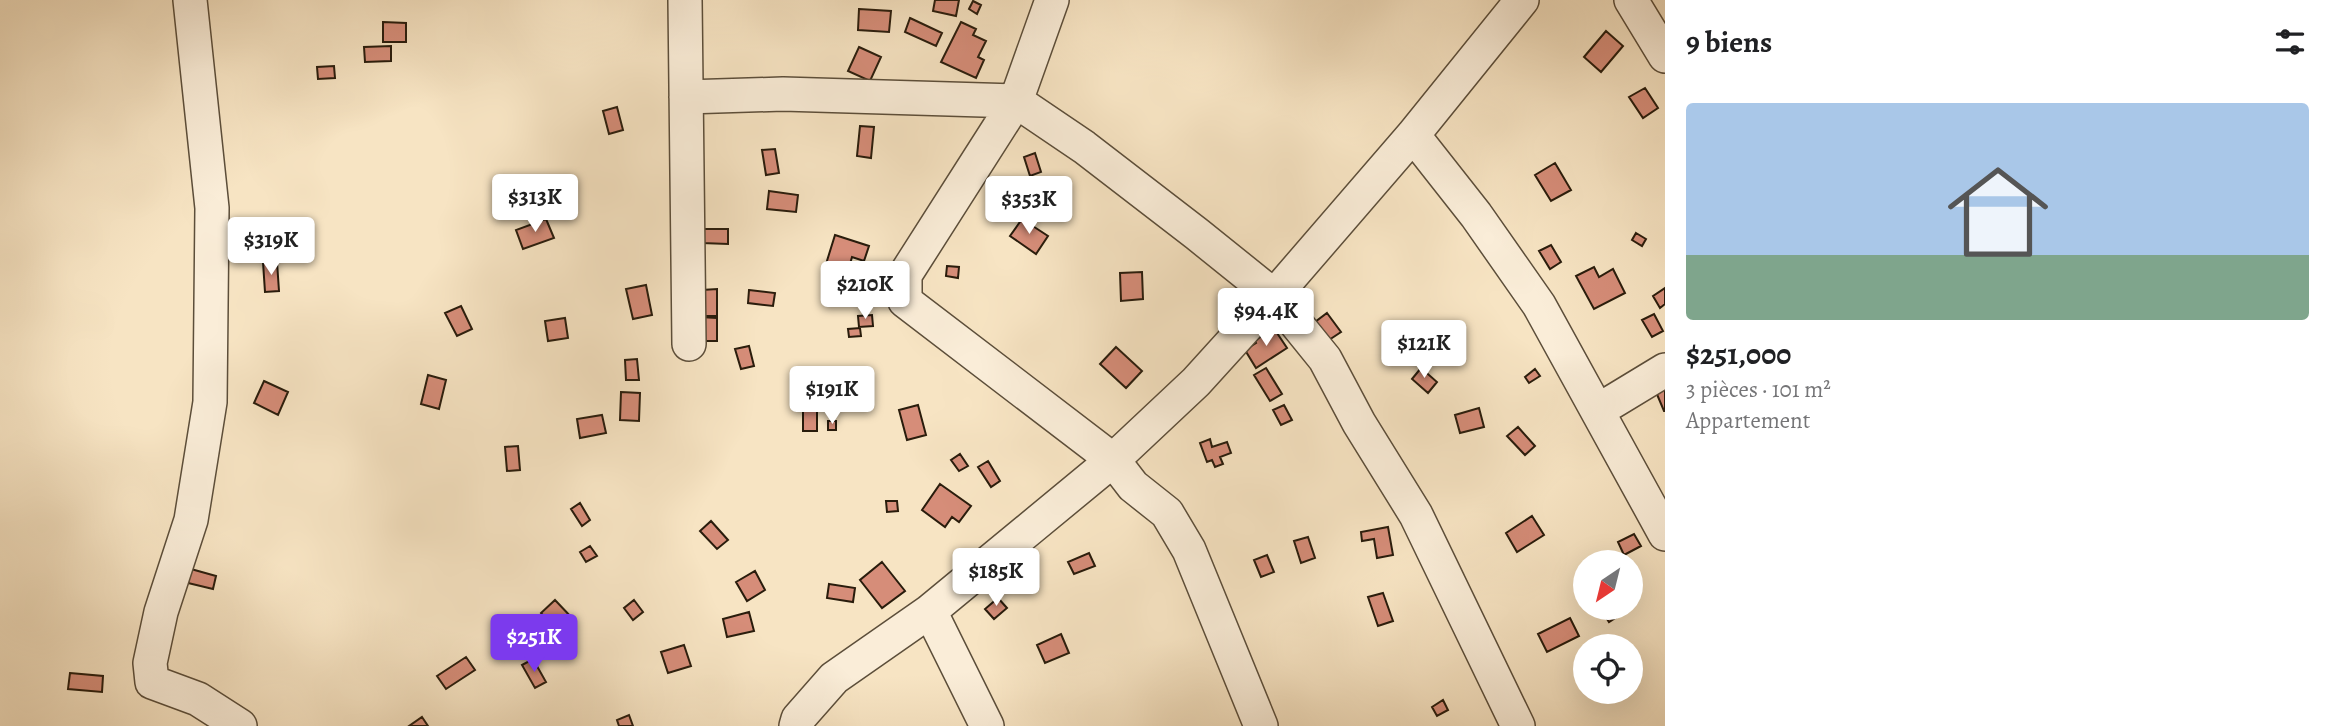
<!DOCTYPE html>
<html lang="fr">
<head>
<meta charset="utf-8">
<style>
	:root { --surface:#fff; --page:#f6f6f6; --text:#202124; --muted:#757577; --line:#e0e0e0; --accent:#7c3aed }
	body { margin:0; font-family:Alegreya,serif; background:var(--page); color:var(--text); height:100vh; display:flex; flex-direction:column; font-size:26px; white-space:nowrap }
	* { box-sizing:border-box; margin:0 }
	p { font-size:23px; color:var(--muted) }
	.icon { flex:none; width:38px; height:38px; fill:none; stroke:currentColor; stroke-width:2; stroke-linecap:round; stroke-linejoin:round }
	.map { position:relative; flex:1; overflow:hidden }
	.sheet { display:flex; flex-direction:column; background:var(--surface); width:665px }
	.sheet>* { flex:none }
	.needle { width:46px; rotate:215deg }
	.fabs { position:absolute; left:1573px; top:550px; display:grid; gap:14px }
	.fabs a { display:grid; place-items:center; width:70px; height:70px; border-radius:50%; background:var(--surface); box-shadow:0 7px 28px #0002; font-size:35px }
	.price { position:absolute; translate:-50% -60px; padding:0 16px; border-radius:7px; background:#fff; color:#222; font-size:23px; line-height:46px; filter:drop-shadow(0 2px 4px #0008) }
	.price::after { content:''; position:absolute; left:50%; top:42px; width:21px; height:16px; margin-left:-10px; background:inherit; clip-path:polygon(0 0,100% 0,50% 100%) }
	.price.on { background:var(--accent); color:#fff }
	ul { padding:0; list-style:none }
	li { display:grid; align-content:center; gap:14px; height:371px; padding:0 21px }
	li+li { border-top:2px solid var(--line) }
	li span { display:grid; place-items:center; height:217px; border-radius:7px; color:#555 }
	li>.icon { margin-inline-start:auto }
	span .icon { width:126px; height:126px; fill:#fffc; stroke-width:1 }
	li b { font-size:30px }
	h2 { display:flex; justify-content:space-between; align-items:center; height:84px; padding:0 21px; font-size:30px }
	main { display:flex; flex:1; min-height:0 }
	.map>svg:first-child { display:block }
	.building { fill:#d68d79; stroke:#291c0c; stroke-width:2 }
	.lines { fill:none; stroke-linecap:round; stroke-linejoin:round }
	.minor-casing { stroke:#5c4e3a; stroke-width:36 }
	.minor { stroke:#faedd8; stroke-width:33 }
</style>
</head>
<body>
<main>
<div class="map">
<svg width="1665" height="726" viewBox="0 0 1665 726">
	<rect width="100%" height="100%" fill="#f7e4c3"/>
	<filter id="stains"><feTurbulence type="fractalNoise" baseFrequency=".00286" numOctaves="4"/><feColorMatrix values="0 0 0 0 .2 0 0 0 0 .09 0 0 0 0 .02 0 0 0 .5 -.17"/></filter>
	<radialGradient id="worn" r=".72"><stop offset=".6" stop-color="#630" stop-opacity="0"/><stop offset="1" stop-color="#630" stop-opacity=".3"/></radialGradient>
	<path class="building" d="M935 0H959L956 16 933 11Z
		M973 1 981 5 977 14 969 9Z
		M859 9 891 11 889 32 858 30Z
		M910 18 942 33 936 46 905 32Z
		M383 22 406 23V42H383Z
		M961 22 976 29 973 35 986 41 978 57 984 60 976 78 941 62Z
		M1606 31 1623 46 1601 72 1584 57Z
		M391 46V61L365 62 364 47Z
		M859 47 881 57 870 81 848 71Z
		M334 66 335 78 318 79 317 67Z
		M1645 88 1658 108 1643 118 1629 97Z
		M617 107 623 130 609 134 603 111Z
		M860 126 874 127 871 158 857 156Z
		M775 149 779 173 766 175 762 150Z
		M1035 153 1041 172 1030 176 1024 157Z
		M1555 163 1571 190 1551 201 1535 175Z
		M769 191 798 195 796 212 767 209Z
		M546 219 554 238 523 249 516 230Z
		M1022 219 1048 236 1036 254 1010 236Z
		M702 229H728V244L702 243Z
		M1636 233 1646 239 1642 246 1632 240Z
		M835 235 869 246 864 261 852 257 848 271 826 264Z
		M1551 245 1561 262 1550 269 1539 251Z
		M263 262H277L279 291 265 292Z
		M947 266 959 267 958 278 946 276Z
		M1594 267 1599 277 1613 269 1625 293 1594 309 1576 276Z
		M1142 272 1143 299 1121 301 1120 273Z
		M646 285 652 315 633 319 626 289Z
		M1665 288V304L1660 308 1653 296Z
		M717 289V316H702V290Z
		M749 290 775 293 773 306 748 303Z
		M461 306 472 329 457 336 445 313Z
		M1327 313 1341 332 1329 340 1315 322Z
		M1654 314 1663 331 1652 337 1642 320Z
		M872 315 873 326 859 327 858 316Z
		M700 317 717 318V341H700Z
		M565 318 568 338 548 341 545 321Z
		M860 328 861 336 849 337 848 329Z
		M1275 330 1287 348 1256 368 1245 350 1256 343 1254 340Z
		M749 346 754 366 741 369 735 349Z
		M1116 347 1142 371 1126 388 1100 364Z
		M637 359 639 380H626L625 360Z
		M1266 368 1282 394 1270 401 1254 375Z
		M1421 368 1437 382 1428 393 1412 379Z
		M1535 369 1540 376 1529 383 1525 377Z
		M428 375 446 380 439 409 421 404Z
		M264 381 288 392 278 415 254 403Z
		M1665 388V411H1664L1656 392Z
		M621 392 640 393 639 421 620 420Z
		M817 405V431H803V406Z
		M918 405 926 435 907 440 899 410Z
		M1284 405 1292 420 1281 425 1273 410Z
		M1479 408 1484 427 1460 433 1455 415Z
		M602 415 606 433 580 438 577 419Z
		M828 421H836V430H828Z
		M1518 427 1535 446 1525 455 1507 436Z
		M1210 439 1212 447 1227 442 1231 453 1220 457 1223 464 1215 467 1212 460 1207 462 1200 443Z
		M518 446 520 470 507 471 505 447Z
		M960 454 968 466 959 471 951 460Z
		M988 461 1000 481 991 487 978 467Z
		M940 484 971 506 959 522 952 517 945 527 922 510Z
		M886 501H897L898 511 887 512Z
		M580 503 590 520 582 526 571 509Z
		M1532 516 1544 535 1517 552 1506 533Z
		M711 521 728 540 717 549 700 531Z
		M1388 527 1393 555 1377 558 1374 539 1362 541 1361 532Z
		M1634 534 1641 546 1624 555 1618 542Z
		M1308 537 1315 558 1301 563 1294 541Z
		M590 546 597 556 586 562 580 552Z
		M1089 553 1095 566 1074 574 1068 562Z
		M1267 555 1274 572 1261 577 1254 560Z
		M882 562 905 591 882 608 860 580Z
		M191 569 216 576 213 589 188 583Z
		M755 571 765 590 747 601 736 582Z
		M829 584 855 588 853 602 827 598Z
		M1383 593 1393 621 1378 626 1368 597Z
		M998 598 1007 608 994 619 985 609Z
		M555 600 573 619 558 632 541 613Z
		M634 600 643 612 633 620 624 608Z
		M1631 606 1632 607 1609 622 1600 608Z
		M749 612 754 631 727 637 723 619Z
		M1570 618 1579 636 1547 652 1538 634Z
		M509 629 519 647 510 652 500 634Z
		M1061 634 1069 653 1045 663 1037 645Z
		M684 645 691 666 668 673 661 652Z
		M466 657 475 670 446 689 437 676Z
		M533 659 546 682 535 688 522 665Z
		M70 673 103 676 102 692 68 689Z
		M1443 700 1448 710 1437 716 1432 707Z
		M629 715 633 726H619L617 720Z
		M422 717 428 726H409Z"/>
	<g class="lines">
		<g class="minor-casing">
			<path id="minor" d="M190 0 212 208 210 402 191 520 161 612 150 663 152 682 198 699 240 726
				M685 0 689 344
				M1052 0 1016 101 905 275V301L1113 460 1133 486 1167 513 1189 550 1261 726
				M1631 0 1665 56
				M686 97 783 94 1016 101 1084 147 1197 234 1274 296 1325 359 1359 423 1416 515 1518 726
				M1413 135 1476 215 1539 305 1665 534
				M1599 410 1665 370
				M930 611 987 726
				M796 726 798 719 834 678 930 611 1113 460 1196 382 1274 296 1413 135 1522 0"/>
		</g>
		<use href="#minor" class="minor"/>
	</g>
	<rect width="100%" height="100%" filter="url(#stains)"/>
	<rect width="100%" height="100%" fill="url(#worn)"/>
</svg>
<div class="fabs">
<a><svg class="needle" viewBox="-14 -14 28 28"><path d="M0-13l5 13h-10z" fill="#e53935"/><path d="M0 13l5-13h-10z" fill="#757577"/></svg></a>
<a><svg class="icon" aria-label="locate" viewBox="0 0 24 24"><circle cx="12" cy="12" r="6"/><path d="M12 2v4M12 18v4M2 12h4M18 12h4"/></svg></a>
</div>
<b class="price" style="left:535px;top:234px">$313K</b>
<b class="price" style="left:1029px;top:236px">$353K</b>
<b class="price" style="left:271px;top:277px">$319K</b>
<b class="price" style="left:865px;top:321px">$210K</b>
<b class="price" style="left:1266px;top:348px">$94.4K</b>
<b class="price" style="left:1424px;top:380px">$121K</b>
<b class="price" style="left:832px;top:426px">$191K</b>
<b class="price" style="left:996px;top:608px">$185K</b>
<b class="price on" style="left:534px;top:674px">$251K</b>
</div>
<section class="sheet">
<h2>9 biens<svg class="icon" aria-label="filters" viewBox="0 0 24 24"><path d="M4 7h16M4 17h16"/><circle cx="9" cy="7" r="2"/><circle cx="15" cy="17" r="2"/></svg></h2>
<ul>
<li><span style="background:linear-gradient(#a9c7e8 70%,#7fa58c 0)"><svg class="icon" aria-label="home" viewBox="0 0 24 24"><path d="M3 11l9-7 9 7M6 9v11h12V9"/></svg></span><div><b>$251,000</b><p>3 pièces · 101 m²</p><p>Appartement</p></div></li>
</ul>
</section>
</main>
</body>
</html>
